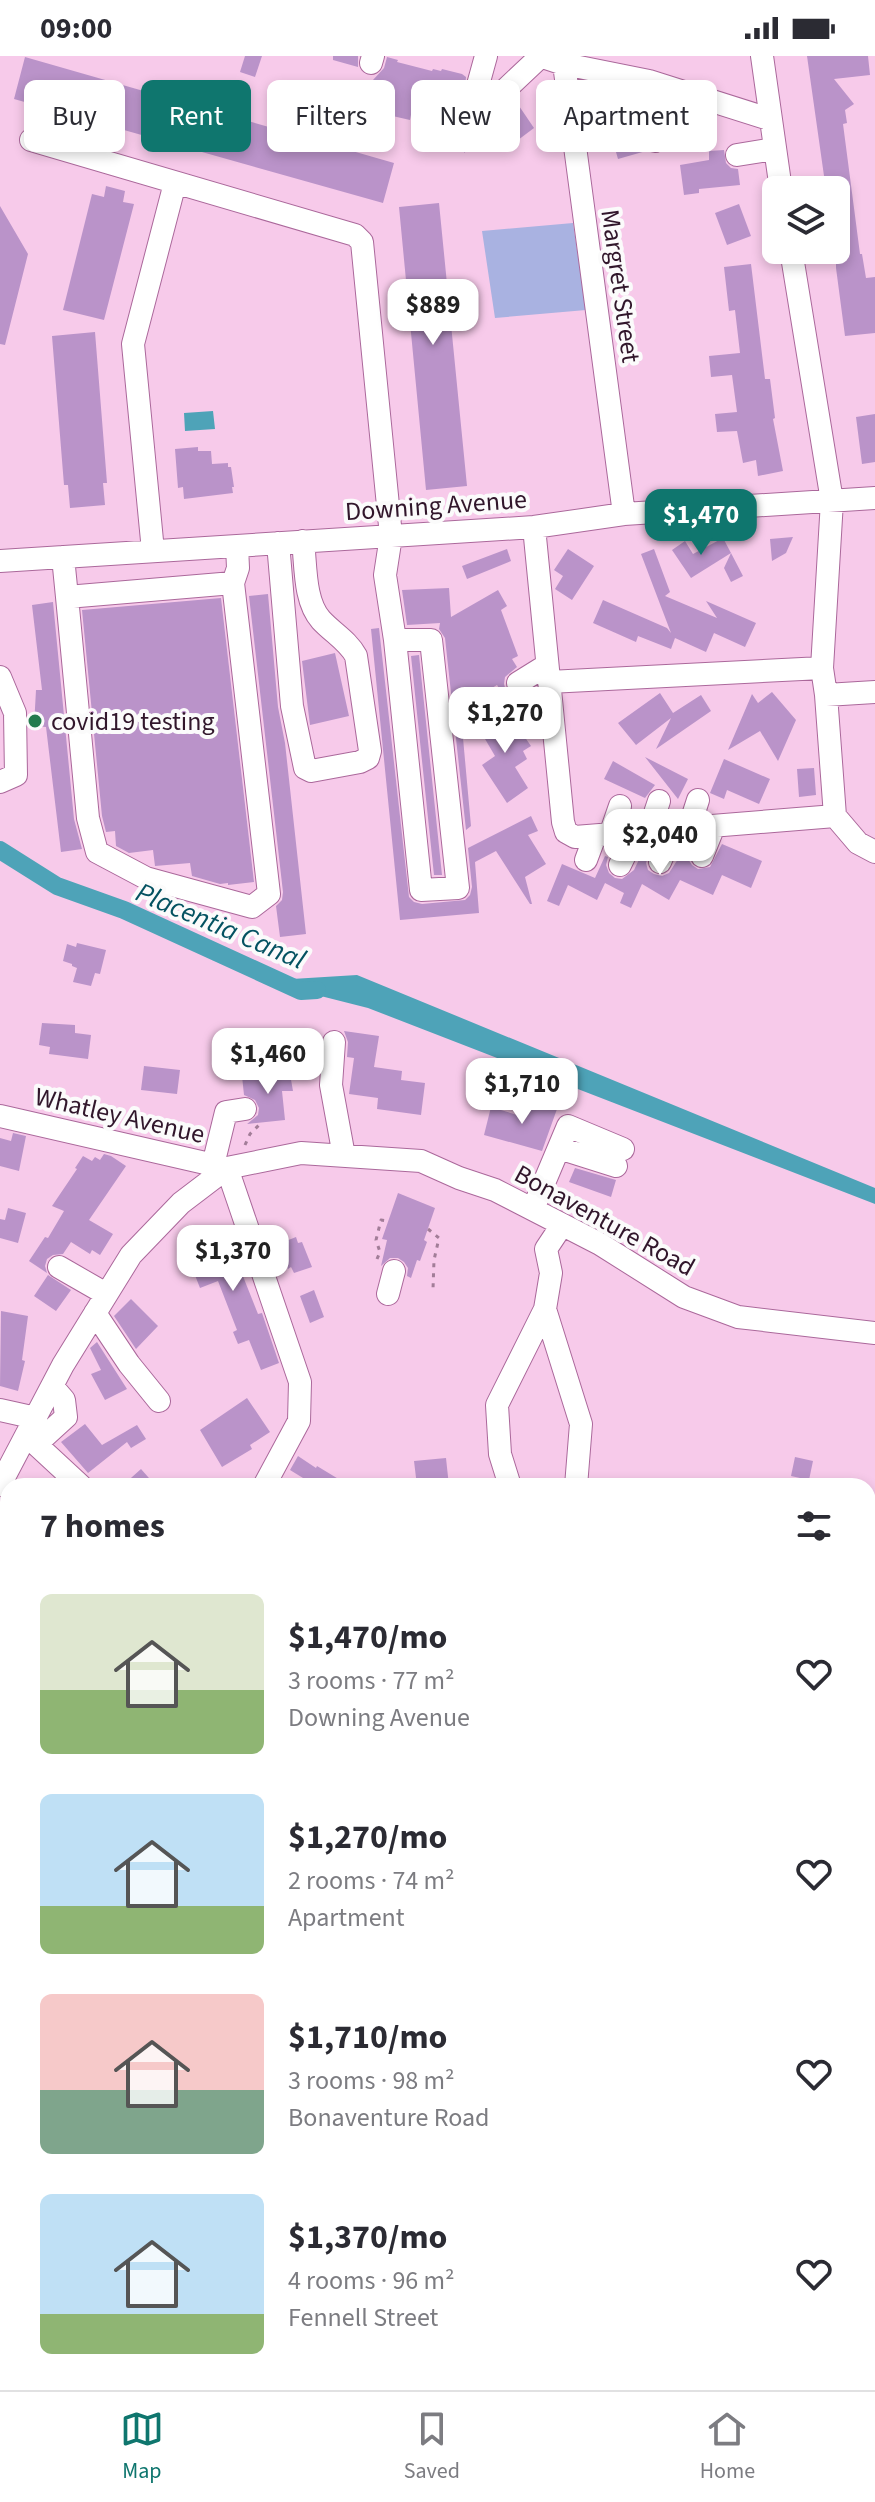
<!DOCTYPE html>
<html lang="en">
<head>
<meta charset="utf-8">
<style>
	:root { --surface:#fff; --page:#f7f7f7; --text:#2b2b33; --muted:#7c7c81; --line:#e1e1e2; --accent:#0f766e }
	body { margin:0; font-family:"Source Sans 3",sans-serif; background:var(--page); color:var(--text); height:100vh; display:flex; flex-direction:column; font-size:30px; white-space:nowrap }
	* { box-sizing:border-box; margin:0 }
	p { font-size:26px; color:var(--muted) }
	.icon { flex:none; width:44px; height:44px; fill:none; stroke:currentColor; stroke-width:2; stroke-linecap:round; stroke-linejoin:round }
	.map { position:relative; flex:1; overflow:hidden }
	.side { position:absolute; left:0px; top:1422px; width:876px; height:912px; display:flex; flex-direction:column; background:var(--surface); border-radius:24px 24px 0 0; box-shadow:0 4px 12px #0003 }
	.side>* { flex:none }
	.banner { position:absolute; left:24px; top:24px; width:828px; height:72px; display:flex; gap:16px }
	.buttons { position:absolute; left:762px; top:120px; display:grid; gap:16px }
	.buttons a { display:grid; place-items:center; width:88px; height:88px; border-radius:12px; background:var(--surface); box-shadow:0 4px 12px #0003; font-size:40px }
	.price { position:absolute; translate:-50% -68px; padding:0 18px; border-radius:16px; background:#fff; color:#222; font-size:26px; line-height:52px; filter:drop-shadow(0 2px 4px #0008) }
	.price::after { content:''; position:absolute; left:50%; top:48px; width:24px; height:18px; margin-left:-12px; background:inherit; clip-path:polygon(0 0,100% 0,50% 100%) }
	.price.selected { background:var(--accent); color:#fff }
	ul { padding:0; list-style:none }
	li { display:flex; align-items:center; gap:24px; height:200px; padding:0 40px }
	li span { display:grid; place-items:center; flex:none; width:224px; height:160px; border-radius:12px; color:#555 }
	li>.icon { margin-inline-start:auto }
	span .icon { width:96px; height:96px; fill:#fffc; stroke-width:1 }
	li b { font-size:34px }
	h2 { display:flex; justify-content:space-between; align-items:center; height:96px; padding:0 40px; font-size:34px }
	.tag { padding:0 28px; border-radius:12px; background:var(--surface); box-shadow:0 4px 12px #0003; font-size:28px; line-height:72px }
	.tag.selected { background:var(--accent); color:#fff }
	.status { display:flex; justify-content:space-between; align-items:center; height:56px; padding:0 40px; background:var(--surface); direction:ltr }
	.status svg { height:22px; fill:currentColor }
	.tab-bar { display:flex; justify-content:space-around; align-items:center; height:112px; border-top:2px solid var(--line); background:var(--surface); font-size:22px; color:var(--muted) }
	.tab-bar a { display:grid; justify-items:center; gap:4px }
	.tab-bar .selected { color:var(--accent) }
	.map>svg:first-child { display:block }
	.green { fill:#a9b2e1 }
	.water { fill:#4ea3b8 }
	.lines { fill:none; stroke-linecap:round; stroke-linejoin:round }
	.stream { stroke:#4ea3b8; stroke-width:5 }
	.canal { stroke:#4ea3b8; stroke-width:18 }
	.building { fill:#ba93c9 }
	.minor-casing { stroke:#ab689b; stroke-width:24 }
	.path { stroke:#a27d98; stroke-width:3; stroke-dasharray:4 6; stroke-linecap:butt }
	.minor { stroke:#fff; stroke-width:22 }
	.poi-dot { fill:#247b4e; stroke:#fbfbfb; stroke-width:3 }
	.labels { text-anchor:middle; stroke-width:8; stroke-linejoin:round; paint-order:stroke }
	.street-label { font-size:26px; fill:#31162b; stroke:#fbfbfb }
	.poi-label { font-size:26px; fill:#31162b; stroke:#fbfbfb; text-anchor:start }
	.water-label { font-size:28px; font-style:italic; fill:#045261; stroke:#fbfbfb }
</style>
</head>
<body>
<div class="status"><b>09:00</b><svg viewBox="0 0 49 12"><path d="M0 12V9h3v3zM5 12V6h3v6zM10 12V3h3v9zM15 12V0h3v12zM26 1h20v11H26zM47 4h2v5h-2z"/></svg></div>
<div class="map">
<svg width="875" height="2334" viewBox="0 0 875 2334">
	<rect width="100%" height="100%" fill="#f7caea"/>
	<path class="green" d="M573 167 586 254 495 262 482 175Z
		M289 2326H346L338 2334H279Z"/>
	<path class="water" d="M213 355 215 373 185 375 184 357Z
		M124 854 292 923 357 919 875 1132V1148L368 952 301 935Z
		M490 1027 515 1033 517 1043H513L512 1047 486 1039Z"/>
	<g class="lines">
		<path class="stream" d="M868 2151 875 2139"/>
		<path class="canal" d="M0 794 57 830 124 854 301 935 317 934"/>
	</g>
	<path class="building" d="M245 0H262L255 21 240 16Z
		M333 0H358V11L333 4Z
		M807 0H868L870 19 834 23 854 48 845 54 847 67 843 68 860 198H862L866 222 875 221V277L845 280 836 212V134H826Z
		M25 1 394 107 383 147 14 43Z
		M387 1 398 4 397 6 432 15 433 13 441 15 442 13 462 18 466 21 465 33 471 41 470 46 438 38 436 44 415 38 410 64 375 56 381 26 373 24 384 12Z
		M493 38 503 47 515 44 534 72 514 87 499 69 464 97 470 80 457 77 488 52 480 49Z
		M644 69 646 74 642 81V89L646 95 618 103 612 82Z
		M724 94 726 107 731 112 738 113 740 129 699 133V137L684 139 680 109 709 104V95Z
		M106 130 125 135 123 146 134 148 104 264 63 254 92 138 104 141Z
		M439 147 467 430 426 434 399 151Z
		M739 148 751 180 727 189 715 157Z
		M0 150 28 198 5 289 0 288Z
		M751 208 765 323H770L775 362 773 363 783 415 758 420 756 404 743 407 737 375 717 376 715 358 737 356 732 319 711 321 709 300 740 297 735 254 729 255 724 211Z
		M95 276 107 427H103L105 449 70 452 68 429H64L52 280Z
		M875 358V406L862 408 856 361Z
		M198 391V395H211L212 408 228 407V411H231L234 431H232L233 437 184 443 183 431 178 432 175 393Z
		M793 481 786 497 772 505 770 483Z
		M723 482 731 497 691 522 672 494 685 485 693 498Z
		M507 493 511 505 467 523 462 510Z
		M568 493 594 510 572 544 555 533 563 520 554 514Z
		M654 493 670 536 665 540 717 562 706 545 756 567 745 591 714 577 706 596 675 582 671 593 638 580 636 586 593 567 603 544 667 572 671 577 641 498Z
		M731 497 743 520 731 526 724 512Z
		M449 532 451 561 498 534 507 550 501 554 518 600 512 603 517 611 505 621 504 628 506 635 502 637 497 629 465 648 459 638 471 770 466 774 445 582 439 573 440 567 407 569 402 534Z
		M268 538 278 651 285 687 306 878 280 881 276 850 282 844 283 836 249 540Z
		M221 542 254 826 228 829V827L220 828 192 820 190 807 155 810 153 794 129 797 116 790 115 775 106 776 102 760 82 554Z
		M53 546 74 763 82 793 61 796 46 671 34 670 36 634H42L32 549Z
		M379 572 409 841 414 846 422 848 465 844 470 839 472 831 468 792 531 760 538 775 528 779 546 808 525 821 532 848H530L496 795 475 806 479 857 400 864 371 573Z
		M335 597 349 660 310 669 302 605Z
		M419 599 442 819H434L411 600Z
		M772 636 796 664 778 705 760 675 728 694 752 638 758 647Z
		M660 637 673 657 701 639 711 655 656 693 671 662 636 689 618 667Z
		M506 654 531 690 523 695 527 703 515 711 528 732 507 747 482 709 495 700 478 671Z
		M645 701 688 723 678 743Z
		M724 703 770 723 759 748 727 734 724 743 710 737Z
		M613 705 655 729 645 742 604 723Z
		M814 712 816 739 799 741 797 713Z
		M722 788 762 805 751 832 722 819 713 839 680 824 669 844 642 828 631 852 620 847 624 837 605 827 597 844 568 829 559 850 547 845 562 808 595 822 605 800 608 801 606 809 609 817 615 822 622 823 634 814 645 791 650 793 646 807 648 814 654 818 662 820 669 817 685 792 689 794 688 803 692 809 698 813 710 811Z
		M77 887 106 894 100 918 95 917 91 930 73 926 77 912 72 910V908L63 905 67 888 76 891Z
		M42 967 75 969V977L91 979 88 1003 49 998 50 991 39 989Z
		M344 975 379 980 374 1011 402 1015 401 1024 425 1027 421 1059 377 1053 378 1042 349 1038 354 1002 347 1001 348 986Z
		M144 1010 180 1014 177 1038 141 1034Z
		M290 1018 293 1035H282L285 1064 247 1068 258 1059 259 1052 255 1044 244 1039 242 1020 267 1023 268 1021Z
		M528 1045 557 1053 542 1095 484 1079 491 1051 524 1061Z
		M13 1077 26 1080 19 1115 0 1110V1082L11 1085Z
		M104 1098 111 1100 126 1110 89 1164 113 1178 100 1199 92 1194 90 1198 71 1186 63 1198 53 1199 47 1203 45 1210 47 1217 29 1205 45 1181 48 1182 64 1155 52 1150 77 1113 75 1112 83 1100 92 1105 95 1101 100 1104Z
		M575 1112 616 1124 611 1141 569 1126Z
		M398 1137 435 1152 424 1184 427 1186 420 1205 417 1204 411 1222 407 1220 408 1212 404 1206 398 1202H390L381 1210 387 1184 382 1183Z
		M8 1152 26 1157 18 1187 0 1182V1163L5 1164Z
		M225 1175 258 1258 262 1257 279 1307 261 1314 249 1284 238 1288 233 1276 237 1274 218 1225 200 1232 184 1191Z
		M296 1181 298 1187 302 1186 312 1211 294 1217 291 1211 288 1213 282 1197 285 1196 281 1187Z
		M48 1219 71 1234 56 1255 34 1240Z
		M314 1234 324 1261 310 1267 300 1240Z
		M131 1243 158 1270 136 1293 114 1260Z
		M1 1255 28 1260 22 1304 25 1305 18 1335 0 1330Z
		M97 1286 127 1333 105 1344 91 1318 101 1314 90 1292Z
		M247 1342 270 1376 250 1389 252 1393 222 1411 200 1374Z
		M85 1368 102 1389 137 1369 146 1383 131 1392 127 1386 88 1417 61 1386Z
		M298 1400 316 1412 317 1410 350 1430H316L290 1414Z
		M795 1401 813 1405 809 1424 791 1420Z
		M446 1402 449 1430H417L414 1405Z
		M141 1413 156 1430H122Z"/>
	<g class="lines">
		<g class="minor-casing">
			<path id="minor" d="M540 0 564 8 649 25 769 63
				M762 0 781 134
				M371 7 373 0
				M564 8 624 458
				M649 25 646 42 663 76 655 85
				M478 29 486 0
				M506 33 541 0
				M31 84 355 179 362 186 391 480 385 519 395 584 421 834 458 832 431 584H395
				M737 99 774 93
				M791 194 832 445 822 612 826 639 835 760
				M534 471 563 766 566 776 575 781 835 760 858 787 875 796
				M278 487 292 650 305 712 311 715 360 706 368 702 370 695 356 600C348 585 333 577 321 564 304 545 306 510 303 485
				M153 495 133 288 175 127
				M63 501 67 541 233 527 238 512 237 490
				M0 505 534 471 624 458 875 442
				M67 541 88 762 97 796 146 822 252 851 269 838 233 527
				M0 621 15 657 16 719 0 726
				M549 626 822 612
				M518 627 547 609
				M826 639 875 636
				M689 772 698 744
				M649 775 659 745
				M610 779 620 750
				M702 800 714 770
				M586 804 595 780
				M660 806 674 773
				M620 809 636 776
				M334 986 331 1029 344 1100
				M0 1060 227 1112
				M559 1092 616 1110
				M213 1109 226 1056 245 1053
				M227 1112 300 1326 299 1365 264 1430
				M533 1153 568 1070 623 1093
				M59 1211 106 1238
				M388 1238 394 1215
				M545 1253 581 1368 576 1430
				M95 1257 129 1308 159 1345
				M0 1354 36 1362
				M31 1371 43 1382 66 1361 64 1344 52 1330
				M27 1380 81 1430
				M0 1429 63 1309 131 1199 181 1147 227 1112 301 1097 421 1105 459 1122 495 1134 600 1188 684 1241 738 1261 875 1277
				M510 1430 500 1398 497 1349 545 1253 551 1217 546 1193 562 1169
				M868 1466 875 1468
				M0 1711 8 1713
				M0 1823 8 1825
				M0 1918 8 1920
				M0 2088 8 2081
				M0 2249 8 2251
				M217 2326 221 2334
				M541 2326 543 2334
				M60 2334 62 2326"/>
		</g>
		<path class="path" d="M245 1089 250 1078 261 1067
			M428 1173 439 1182 434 1204 433 1233
			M377 1203 380 1196 376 1184 381 1164 388 1165
			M874 1507 875 1505"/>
		<use href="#minor" class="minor"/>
	</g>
	<circle class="poi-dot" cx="35" cy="665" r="8"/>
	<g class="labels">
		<g class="street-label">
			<text transform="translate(621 230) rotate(82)" y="9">Margret Street</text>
			<text transform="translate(436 449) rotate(-4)" y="9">Downing Avenue</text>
			<text transform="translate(120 1059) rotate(13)" y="9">Whatley Avenue</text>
			<text transform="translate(605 1164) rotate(29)" y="9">Bonaventure Road</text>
		</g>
		<g class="poi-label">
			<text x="51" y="674">covid19 testing</text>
		</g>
		<g class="water-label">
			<text transform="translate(221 869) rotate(23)" y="10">Placentia Canal</text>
		</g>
	</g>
</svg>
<div class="buttons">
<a><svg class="icon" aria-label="layers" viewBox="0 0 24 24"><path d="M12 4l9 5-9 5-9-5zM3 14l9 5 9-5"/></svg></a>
</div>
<b class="price" style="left:433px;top:291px">$889</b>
<b class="price selected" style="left:701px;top:501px">$1,470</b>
<b class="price" style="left:505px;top:699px">$1,270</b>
<b class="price" style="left:660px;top:821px">$2,040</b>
<b class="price" style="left:268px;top:1040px">$1,460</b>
<b class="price" style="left:522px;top:1070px">$1,710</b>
<b class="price" style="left:233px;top:1237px">$1,370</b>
<div class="banner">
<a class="tag">Buy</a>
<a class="tag selected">Rent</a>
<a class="tag">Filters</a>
<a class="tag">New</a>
<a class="tag">Apartment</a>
</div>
<section class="side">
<h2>7 homes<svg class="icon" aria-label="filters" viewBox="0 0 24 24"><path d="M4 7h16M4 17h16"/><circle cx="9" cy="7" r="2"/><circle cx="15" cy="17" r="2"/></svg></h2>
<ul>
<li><span style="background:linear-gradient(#dfe7d0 60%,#8fb573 0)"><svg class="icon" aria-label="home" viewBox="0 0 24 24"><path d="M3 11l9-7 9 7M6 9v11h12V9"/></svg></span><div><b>$1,470/mo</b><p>3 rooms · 77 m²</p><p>Downing Avenue</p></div><svg class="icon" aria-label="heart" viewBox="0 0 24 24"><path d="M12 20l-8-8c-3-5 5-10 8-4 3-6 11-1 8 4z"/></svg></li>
<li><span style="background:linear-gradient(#bfe0f5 70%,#8fb573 0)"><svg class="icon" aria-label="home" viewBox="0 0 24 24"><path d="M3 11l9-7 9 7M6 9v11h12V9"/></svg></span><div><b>$1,270/mo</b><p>2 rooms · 74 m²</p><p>Apartment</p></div><svg class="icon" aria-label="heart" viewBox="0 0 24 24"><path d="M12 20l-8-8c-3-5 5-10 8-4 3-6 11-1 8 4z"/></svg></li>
<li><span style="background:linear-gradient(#f6c9c9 60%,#7fa58c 0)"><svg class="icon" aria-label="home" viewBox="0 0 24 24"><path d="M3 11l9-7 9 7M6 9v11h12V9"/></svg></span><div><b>$1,710/mo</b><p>3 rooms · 98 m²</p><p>Bonaventure Road</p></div><svg class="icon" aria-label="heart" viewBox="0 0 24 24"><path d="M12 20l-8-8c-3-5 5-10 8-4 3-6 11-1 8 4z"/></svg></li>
<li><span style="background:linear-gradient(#bfe0f5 75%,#8fb573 0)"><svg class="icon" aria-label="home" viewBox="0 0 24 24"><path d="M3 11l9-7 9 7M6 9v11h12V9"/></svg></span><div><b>$1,370/mo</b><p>4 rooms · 96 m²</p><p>Fennell Street</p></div><svg class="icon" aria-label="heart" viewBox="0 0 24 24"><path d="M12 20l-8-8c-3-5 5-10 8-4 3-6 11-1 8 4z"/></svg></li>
</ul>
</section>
</div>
<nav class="tab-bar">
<a class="selected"><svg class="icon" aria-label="map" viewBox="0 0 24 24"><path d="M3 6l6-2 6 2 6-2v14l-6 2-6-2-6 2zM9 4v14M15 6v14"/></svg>Map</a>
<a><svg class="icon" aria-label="saved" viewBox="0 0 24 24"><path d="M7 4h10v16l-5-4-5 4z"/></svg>Saved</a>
<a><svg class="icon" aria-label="home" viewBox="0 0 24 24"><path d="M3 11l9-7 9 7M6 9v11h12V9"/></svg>Home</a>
</nav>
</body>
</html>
